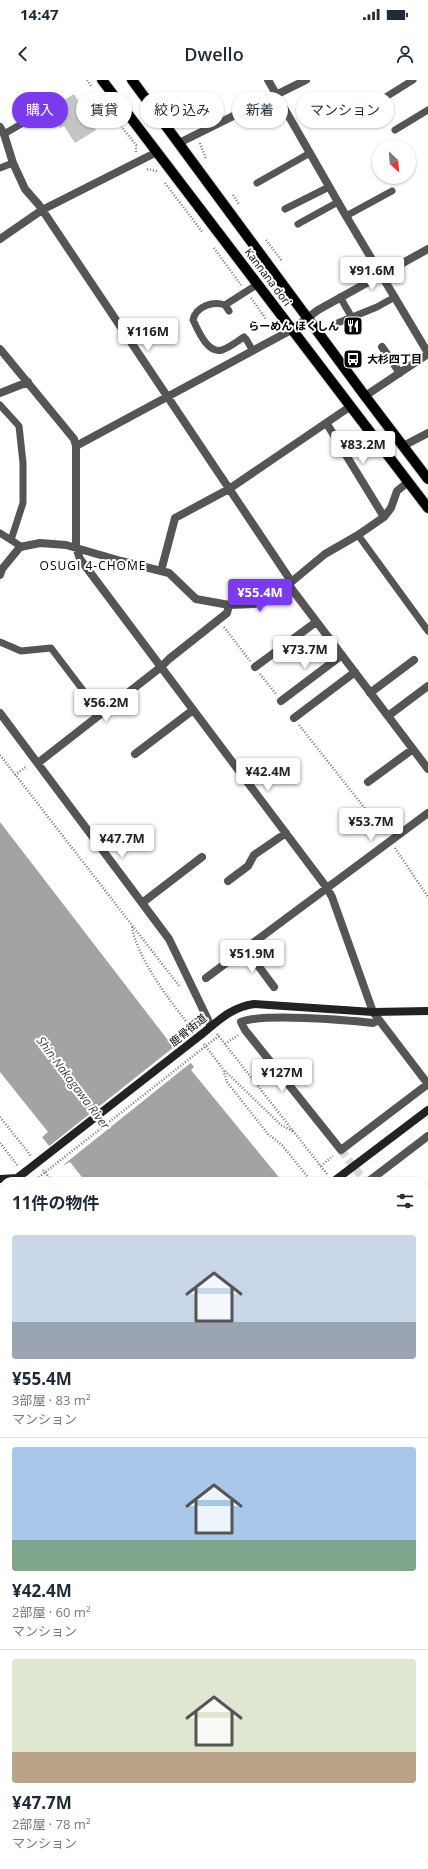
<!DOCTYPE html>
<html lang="ja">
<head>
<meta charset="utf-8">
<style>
	:root { --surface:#fff; --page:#f2f2f3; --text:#1f2937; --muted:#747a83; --line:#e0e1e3; --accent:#7c3aed }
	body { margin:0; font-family:"Open Sans","Noto Sans JP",sans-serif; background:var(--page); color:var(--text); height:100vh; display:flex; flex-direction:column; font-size:15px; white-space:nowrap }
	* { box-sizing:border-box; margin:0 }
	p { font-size:13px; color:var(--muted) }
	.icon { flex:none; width:22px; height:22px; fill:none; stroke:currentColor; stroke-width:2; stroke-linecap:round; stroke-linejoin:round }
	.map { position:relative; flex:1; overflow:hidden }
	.panel { position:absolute; left:0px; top:1097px; width:428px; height:692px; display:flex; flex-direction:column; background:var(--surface); border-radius:12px 12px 0 0; box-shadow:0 1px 3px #0004 }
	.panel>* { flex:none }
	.hud { position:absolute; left:12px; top:12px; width:404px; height:36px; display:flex; gap:8px }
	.needle { width:26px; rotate:154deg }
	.tools { position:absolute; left:372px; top:60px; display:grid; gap:8px }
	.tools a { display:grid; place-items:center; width:44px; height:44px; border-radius:50%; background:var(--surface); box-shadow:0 1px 3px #0004; font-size:20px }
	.price { position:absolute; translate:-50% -34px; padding:0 9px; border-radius:4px; background:#fff; color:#222; font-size:13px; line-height:26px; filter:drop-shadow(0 1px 2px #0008) }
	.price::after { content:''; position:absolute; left:50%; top:24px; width:12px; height:9px; margin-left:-6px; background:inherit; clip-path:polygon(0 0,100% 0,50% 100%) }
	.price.on { background:var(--accent); color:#fff }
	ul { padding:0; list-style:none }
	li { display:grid; align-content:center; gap:8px; height:212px; padding:0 12px }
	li+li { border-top:1px solid var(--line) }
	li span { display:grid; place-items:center; height:124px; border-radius:4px; color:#555 }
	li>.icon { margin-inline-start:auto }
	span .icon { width:72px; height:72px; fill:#fffc; stroke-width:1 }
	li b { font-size:17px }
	h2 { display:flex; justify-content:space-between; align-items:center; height:48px; padding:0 12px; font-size:17px }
	.tag { padding:0 14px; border-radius:18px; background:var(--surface); box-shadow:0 1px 3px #0004; font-size:14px; line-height:36px }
	.tag.on { background:var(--accent); color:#fff }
	.status { display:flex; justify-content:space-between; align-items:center; height:28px; padding:0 20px; background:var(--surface); direction:ltr }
	.status svg { height:11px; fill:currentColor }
	header { display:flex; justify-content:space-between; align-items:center; height:52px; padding:0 12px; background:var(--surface); font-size:18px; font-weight:600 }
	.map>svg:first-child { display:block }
	.water { fill:#a3a3a3 }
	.pier { fill:#fff }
	.building { fill:#c4c4c4 }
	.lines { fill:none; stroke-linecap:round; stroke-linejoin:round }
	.street-tunnel { stroke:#d9d9d9; stroke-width:8; stroke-dasharray:8 4; stroke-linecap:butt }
	.primary-casing { stroke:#dbdbdb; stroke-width:12 }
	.path { stroke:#777; stroke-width:2.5; stroke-dasharray:1 2; stroke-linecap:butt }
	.lane { stroke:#555; stroke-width:7 }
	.street { stroke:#555; stroke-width:8 }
	.secondary { stroke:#222; stroke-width:8 }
	.primary { stroke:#000; stroke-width:10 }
	.path-bridge { stroke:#777; stroke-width:2.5; stroke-dasharray:1 2; stroke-linecap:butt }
	.secondary-bridge { stroke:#222; stroke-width:8 }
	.labels { text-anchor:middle; stroke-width:4; stroke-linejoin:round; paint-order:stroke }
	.street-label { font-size:11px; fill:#000; stroke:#fff }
	.poi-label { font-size:11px; font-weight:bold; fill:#000; stroke:#fff; text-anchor:end }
	.neighbourhood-label { font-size:12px; letter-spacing:1px; fill:#000; stroke:#fff }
	.water-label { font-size:12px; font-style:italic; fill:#444; stroke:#fff }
</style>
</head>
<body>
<div class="status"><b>14:47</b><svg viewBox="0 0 49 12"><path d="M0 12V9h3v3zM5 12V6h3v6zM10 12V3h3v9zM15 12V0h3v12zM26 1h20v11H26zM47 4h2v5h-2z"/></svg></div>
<header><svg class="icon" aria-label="back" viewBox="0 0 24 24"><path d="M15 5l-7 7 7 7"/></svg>Dwello<svg class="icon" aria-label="person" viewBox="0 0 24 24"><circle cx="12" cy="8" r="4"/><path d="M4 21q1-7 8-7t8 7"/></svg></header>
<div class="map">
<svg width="428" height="1789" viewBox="0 0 428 1789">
	<rect width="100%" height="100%" fill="#fff"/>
	<path class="water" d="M0 742 167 959 172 958 194 987 191 990 282 1101H85L70 1082 64 1085 42 1057 48 1052 0 992Z
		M424 1276 428 1281V1520L424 1516Z"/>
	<path class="pier" d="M179 963 193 981 62 1086 48 1067Z"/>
	<path class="building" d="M74 14 96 50 75 63 64 46 60 48 49 29Z"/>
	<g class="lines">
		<path class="street-tunnel" d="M341 1070 365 1101"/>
		<g class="primary-casing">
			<path id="primary" d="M102 0 428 428
				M132 0 365 316 428 399"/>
		</g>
		<path class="path" d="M87 0 92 7
			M121 46 136 65V73
			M200 63 206 79
			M147 89 156 91 157 92
			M165 103 203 153
			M233 115 239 124
			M266 160 282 181
			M214 168 241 205
			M251 218 266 239
			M224 547 250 581
			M260 594 276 614
			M299 645 385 754
			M0 675 180 907
			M15 695 27 686
			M395 768 428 817
			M132 847C137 879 173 925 193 950
			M217 954 327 1094
			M211 962 219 956
			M204 964 223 989 227 1002 268 1054 282 1065 311 1101
			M225 964 238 955
			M225 991 281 1045 294 1052
			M0 1037 31 1076
			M0 1063 18 1086
			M321 1086 333 1076
			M43 1090 52 1101
			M0 1109 4 1116
			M0 1133H4
			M424 1215 428 1219
			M424 1579 428 1584"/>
		<path class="lane" d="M381 20 413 0
			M395 50 428 30
			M4 54 23 43
			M0 88 13 83
			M257 103 310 73
			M285 129 329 107
			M346 136 392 111
			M298 144 338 122
			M340 217 351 236
			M225 225C213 221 196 226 193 240 198 250 207 274 222 270 229 268 238 261 244 257
			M229 231 225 225 258 204
			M335 244 377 227 395 217
			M246 259 253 271
			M0 325 19 346 23 383V423L11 460
			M0 453 22 467
			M358 455 428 551
			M0 562 21 571 51 568 101 634
			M0 1266 4 1263
			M0 1587 4 1583"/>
		<path class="street" d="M268 0 346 136 428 273
			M0 47 4 54 13 83 25 109 39 125 291 501
			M179 63 306 0
			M0 159 42 130 157 72
			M382 267 400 293
			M0 269 74 359 76 366 293 249 318 230 428 169
			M0 313 28 302
			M365 316 428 274
			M327 344 384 437
			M403 366 428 353
			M161 491 175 438 229 409 351 326
			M0 495 2 489 20 467 40 463 66 465 121 481 169 493 196 519 229 525 253 524 264 522 278 513 325 474 358 455 384 437 391 428 397 411 408 402
			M288 504 428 689
			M229 525 227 533 169 579 161 587 327 808 332 817 373 932 428 1004
			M255 587 316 542
			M370 613 414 580
			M281 621 342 575
			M0 633 169 859 211 946
			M388 636 428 606
			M294 638 355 592
			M135 674 193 630
			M38 683 161 587 80 479 76 467V366
			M368 702 413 669
			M228 801 248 786 254 775 286 753
			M142 823 202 777
			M245 868 274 907
			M206 898 428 733
			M379 940 373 943C347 940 262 933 241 942L245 950 341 1070 428 1004
			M369 1101 428 1056
			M424 1173 428 1178
			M0 1206 4 1211
			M0 1331 4 1336
			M0 1356 4 1350
			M424 1620 428 1624
			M0 1670 4 1668
			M424 1677 428 1674
			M383 1785 387 1789
			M64 1789 69 1785
			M279 1789 284 1785"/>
		<path class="secondary" d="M202 954C219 940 232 927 254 924L373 932 428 931
			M0 1099 17 1098 25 1092
			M334 1101 428 1030
			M0 1391 4 1385
			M0 1596 4 1600
			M162 1785 166 1789"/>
		<use href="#primary" class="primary"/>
		<path class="path-bridge" d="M34 1101 211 962"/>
		<path class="secondary-bridge" d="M25 1092 202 954"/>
	</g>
	<defs>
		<g id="restaurant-square" transform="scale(1)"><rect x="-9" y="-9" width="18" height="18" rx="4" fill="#000" stroke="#fff"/><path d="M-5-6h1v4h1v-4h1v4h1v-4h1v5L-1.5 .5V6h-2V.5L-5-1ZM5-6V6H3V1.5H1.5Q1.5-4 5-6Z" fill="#fff"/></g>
		<g id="bus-square" transform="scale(1)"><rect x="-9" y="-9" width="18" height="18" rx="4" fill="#000" stroke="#fff"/><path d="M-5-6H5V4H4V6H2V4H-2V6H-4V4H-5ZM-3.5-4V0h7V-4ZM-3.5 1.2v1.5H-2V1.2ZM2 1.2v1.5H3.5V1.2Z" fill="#fff"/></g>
	</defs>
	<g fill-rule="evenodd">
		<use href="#restaurant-square" x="353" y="246"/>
		<use href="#bus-square" x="353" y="279"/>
	</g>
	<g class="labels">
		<g class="street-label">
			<text transform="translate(268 197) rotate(53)" y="4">Kannana dori</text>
			<text transform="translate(188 950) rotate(-39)" y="4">鹿骨街道</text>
		</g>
		<g class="poi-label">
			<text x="339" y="250">らーめん ほくしん</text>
			<text x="367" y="283" text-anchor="start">大杉四丁目</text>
		</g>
		<g class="neighbourhood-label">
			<text x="93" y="490">OSUGI 4-CHOME</text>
		</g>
		<g class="water-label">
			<text transform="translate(73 1003) rotate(53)" y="4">Shin-Nakagawa River</text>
		</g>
	</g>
</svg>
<div class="tools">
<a><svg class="needle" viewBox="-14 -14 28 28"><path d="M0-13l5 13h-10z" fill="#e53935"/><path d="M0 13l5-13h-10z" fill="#747a83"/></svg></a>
</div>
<b class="price" style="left:372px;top:211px">¥91.6M</b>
<b class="price" style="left:148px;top:272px">¥116M</b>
<b class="price" style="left:363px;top:385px">¥83.2M</b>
<b class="price on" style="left:260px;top:533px">¥55.4M</b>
<b class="price" style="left:305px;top:590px">¥73.7M</b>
<b class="price" style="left:106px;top:643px">¥56.2M</b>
<b class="price" style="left:268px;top:712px">¥42.4M</b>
<b class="price" style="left:371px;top:762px">¥53.7M</b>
<b class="price" style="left:122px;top:779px">¥47.7M</b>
<b class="price" style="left:252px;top:894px">¥51.9M</b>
<b class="price" style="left:282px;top:1013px">¥127M</b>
<div class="hud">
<a class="tag on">購入</a>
<a class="tag">賃貸</a>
<a class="tag">絞り込み</a>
<a class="tag">新着</a>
<a class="tag">マンション</a>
</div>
<section class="panel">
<h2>11件の物件<svg class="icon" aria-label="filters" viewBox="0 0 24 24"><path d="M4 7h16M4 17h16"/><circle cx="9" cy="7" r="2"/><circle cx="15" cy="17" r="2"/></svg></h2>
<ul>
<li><span style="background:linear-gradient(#c9d6e8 70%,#9aa5b1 0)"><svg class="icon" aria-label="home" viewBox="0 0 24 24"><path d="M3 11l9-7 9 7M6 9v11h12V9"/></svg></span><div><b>¥55.4M</b><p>3部屋 · 83 m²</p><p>マンション</p></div></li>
<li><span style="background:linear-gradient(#a9c7e8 75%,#7fa58c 0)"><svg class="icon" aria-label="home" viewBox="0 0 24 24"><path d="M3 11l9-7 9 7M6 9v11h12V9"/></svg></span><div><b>¥42.4M</b><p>2部屋 · 60 m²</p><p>マンション</p></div></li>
<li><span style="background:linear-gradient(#dfe7d0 75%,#b9a48a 0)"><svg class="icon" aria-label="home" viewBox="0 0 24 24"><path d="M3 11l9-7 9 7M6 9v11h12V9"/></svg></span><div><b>¥47.7M</b><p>2部屋 · 78 m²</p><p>マンション</p></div></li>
</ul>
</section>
</div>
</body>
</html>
